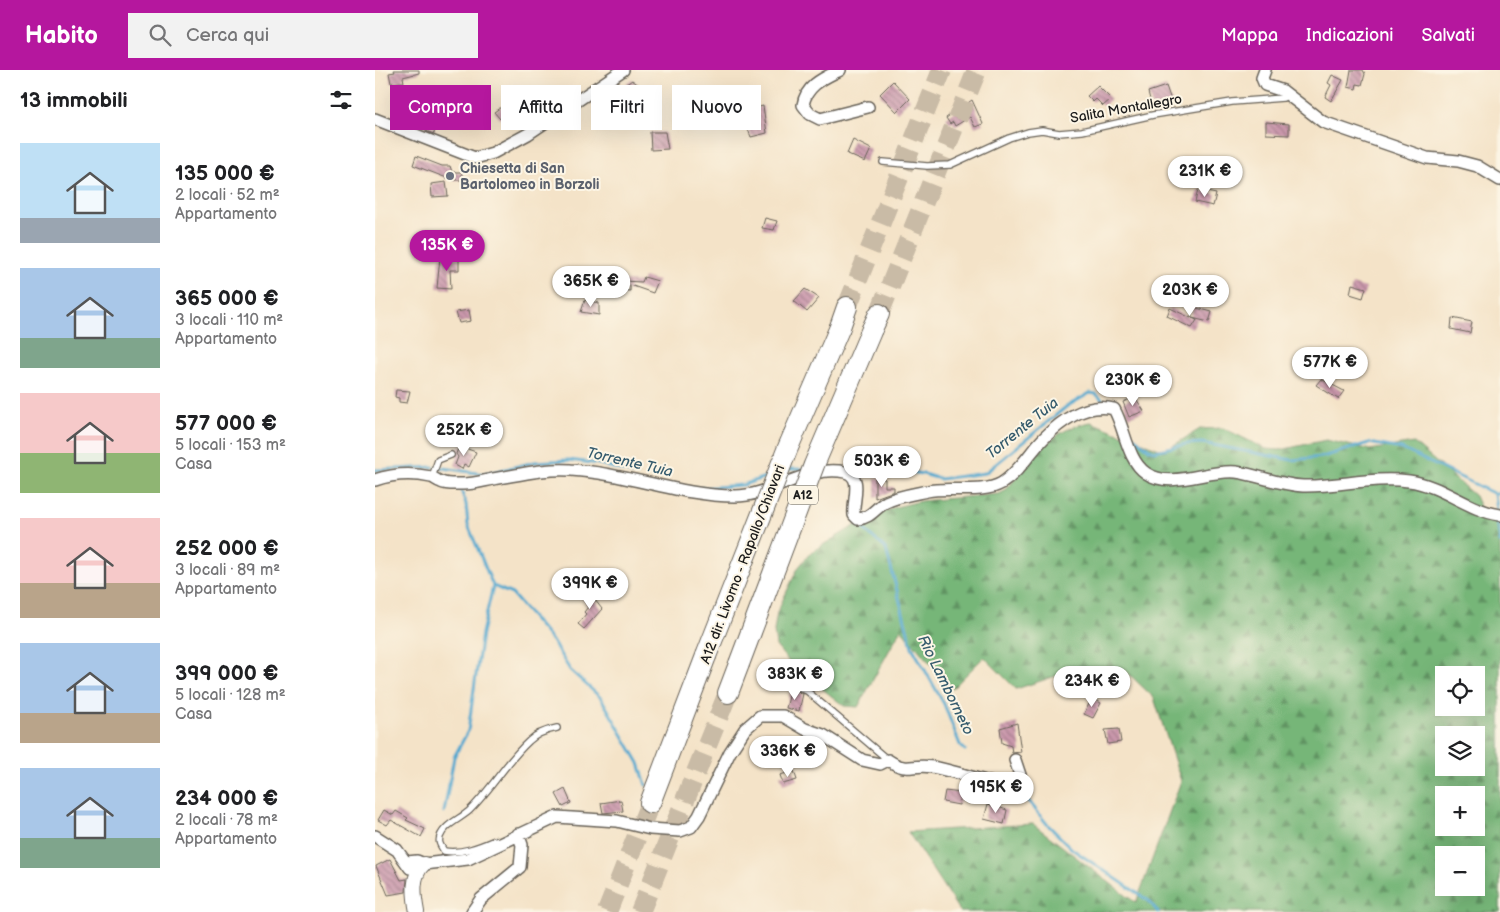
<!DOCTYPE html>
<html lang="it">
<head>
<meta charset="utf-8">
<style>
	:root { --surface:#fff; --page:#f2f2f2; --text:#202124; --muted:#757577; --accent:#b5179e }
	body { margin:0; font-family:"Balsamiq Sans",sans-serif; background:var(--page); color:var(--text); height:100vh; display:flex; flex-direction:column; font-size:19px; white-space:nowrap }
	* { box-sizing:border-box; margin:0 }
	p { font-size:16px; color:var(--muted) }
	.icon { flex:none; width:28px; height:28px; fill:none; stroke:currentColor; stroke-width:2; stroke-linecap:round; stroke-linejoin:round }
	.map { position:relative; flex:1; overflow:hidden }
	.drawer { display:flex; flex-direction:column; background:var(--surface); width:375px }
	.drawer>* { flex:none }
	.guide { position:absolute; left:15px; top:15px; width:475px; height:45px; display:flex; gap:10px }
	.buttons { position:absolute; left:1060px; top:596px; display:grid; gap:10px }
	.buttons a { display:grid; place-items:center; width:50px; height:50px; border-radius:0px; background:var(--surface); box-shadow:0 5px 20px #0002; font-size:25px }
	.price { position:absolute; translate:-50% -42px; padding:0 11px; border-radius:18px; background:#fff; color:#222; font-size:16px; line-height:32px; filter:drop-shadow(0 1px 2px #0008) }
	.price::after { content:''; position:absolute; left:50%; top:30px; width:15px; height:11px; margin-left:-8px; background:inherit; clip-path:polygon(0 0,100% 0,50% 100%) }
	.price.active { background:var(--accent); color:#fff }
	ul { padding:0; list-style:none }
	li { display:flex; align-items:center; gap:15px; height:125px; padding:0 20px }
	li span { display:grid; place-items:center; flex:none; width:140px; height:100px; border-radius:0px; color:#555 }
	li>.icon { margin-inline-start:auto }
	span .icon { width:60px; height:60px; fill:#fffc; stroke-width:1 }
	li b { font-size:21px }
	h2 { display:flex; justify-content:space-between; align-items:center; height:60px; padding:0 20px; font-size:21px }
	.tag { padding:0 18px; border-radius:0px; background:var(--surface); box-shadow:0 5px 20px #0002; font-size:18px; line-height:45px }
	.tag.active { background:var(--accent); color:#fff }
	header { display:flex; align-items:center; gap:30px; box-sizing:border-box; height:70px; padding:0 25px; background:var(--accent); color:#fff }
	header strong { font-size:24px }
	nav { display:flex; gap:28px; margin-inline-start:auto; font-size:18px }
	.search { width:350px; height:45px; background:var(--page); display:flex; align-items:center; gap:12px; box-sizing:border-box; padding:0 18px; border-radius:0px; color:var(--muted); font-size:19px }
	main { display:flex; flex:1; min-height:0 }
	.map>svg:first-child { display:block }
	.forest { fill:url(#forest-firs); stroke:#49694a; fill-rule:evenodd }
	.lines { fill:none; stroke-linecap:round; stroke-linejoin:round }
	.stream { stroke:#53a8cf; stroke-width:3 }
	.building { fill:url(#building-back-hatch) }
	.motorway-tunnel { stroke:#c9bba6; stroke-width:20; stroke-dasharray:20 10; stroke-linecap:butt }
	.service-casing { stroke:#686258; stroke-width:8 }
	.minor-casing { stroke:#686258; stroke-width:14 }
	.tertiary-casing { stroke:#686258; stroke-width:16 }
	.motorway-casing { stroke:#686258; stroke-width:22 }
	.service { stroke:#fff; stroke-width:5.5 }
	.minor { stroke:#fff; stroke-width:11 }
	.tertiary { stroke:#fff; stroke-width:14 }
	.motorway { stroke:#fff; stroke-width:20 }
	.motorway-bridge-casing { stroke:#686258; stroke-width:22; stroke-linecap:butt }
	.motorway-bridge { stroke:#fff; stroke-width:20 }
	.worship-dot { fill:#6b7280; stroke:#fcf5e5; stroke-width:2 }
	.labels { text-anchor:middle; stroke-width:4; stroke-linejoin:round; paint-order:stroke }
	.shield { fill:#fcf5e5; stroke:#5f5d58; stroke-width:1 }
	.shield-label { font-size:12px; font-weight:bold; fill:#1c1c1c }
	.street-label { font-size:14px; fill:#1c1c1c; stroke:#fcf5e5 }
	.worship-label { font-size:14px; font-weight:bold; fill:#5b616d; stroke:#fcf5e5; text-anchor:start }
	.water-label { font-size:15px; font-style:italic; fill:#355b6d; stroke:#fcf5e5 }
</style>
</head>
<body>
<header>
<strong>Habito</strong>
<div class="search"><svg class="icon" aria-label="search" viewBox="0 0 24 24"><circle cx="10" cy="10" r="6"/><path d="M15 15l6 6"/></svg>Cerca qui</div>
<nav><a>Mappa</a><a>Indicazioni</a><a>Salvati</a></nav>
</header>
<main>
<section class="drawer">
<h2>13 immobili<svg class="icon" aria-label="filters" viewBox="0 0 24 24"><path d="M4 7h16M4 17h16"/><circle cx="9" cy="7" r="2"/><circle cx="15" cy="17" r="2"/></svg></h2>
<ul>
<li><span style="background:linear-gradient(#bfe0f5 75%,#9aa5b1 0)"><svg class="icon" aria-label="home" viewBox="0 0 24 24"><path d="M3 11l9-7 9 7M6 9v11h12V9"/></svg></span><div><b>135 000 €</b><p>2 locali · 52 m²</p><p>Appartamento</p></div></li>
<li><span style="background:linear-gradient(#a9c7e8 70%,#7fa58c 0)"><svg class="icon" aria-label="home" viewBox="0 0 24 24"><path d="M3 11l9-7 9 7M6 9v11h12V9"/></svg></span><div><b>365 000 €</b><p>3 locali · 110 m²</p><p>Appartamento</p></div></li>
<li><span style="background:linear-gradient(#f6c9c9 60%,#8fb573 0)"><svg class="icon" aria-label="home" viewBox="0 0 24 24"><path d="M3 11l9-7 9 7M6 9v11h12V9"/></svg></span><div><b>577 000 €</b><p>5 locali · 153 m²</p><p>Casa</p></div></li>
<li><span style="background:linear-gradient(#f6c9c9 65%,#b9a48a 0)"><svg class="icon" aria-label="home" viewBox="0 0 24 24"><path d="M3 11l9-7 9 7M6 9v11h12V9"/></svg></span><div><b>252 000 €</b><p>3 locali · 89 m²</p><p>Appartamento</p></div></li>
<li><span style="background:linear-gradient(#a9c7e8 70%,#b9a48a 0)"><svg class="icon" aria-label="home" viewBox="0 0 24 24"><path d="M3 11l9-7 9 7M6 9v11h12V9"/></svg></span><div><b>399 000 €</b><p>5 locali · 128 m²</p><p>Casa</p></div></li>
<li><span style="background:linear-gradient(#a9c7e8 70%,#7fa58c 0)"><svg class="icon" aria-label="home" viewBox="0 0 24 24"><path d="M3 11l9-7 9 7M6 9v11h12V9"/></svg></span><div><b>234 000 €</b><p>2 locali · 78 m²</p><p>Appartamento</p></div></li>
</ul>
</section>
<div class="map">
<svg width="1125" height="842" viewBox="0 0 1125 842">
	<defs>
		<pattern id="forest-firs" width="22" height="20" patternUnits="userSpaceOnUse" patternTransform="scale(1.25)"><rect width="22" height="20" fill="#76b678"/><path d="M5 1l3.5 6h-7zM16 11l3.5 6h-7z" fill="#609362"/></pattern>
		<pattern id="building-back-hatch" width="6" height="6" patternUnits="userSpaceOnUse" patternTransform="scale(1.25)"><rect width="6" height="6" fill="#ca98ac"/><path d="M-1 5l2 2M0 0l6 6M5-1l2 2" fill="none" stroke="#a37b8b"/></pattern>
	</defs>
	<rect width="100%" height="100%" fill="#fcf5e5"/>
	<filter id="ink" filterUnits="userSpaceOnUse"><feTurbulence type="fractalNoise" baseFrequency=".02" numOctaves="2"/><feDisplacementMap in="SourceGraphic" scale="10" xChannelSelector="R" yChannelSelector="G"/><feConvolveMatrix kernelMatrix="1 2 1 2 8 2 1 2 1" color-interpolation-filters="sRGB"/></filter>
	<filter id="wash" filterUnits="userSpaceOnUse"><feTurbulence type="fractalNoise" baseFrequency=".0096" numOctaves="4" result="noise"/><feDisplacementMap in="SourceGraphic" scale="20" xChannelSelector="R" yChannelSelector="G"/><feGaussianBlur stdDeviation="1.12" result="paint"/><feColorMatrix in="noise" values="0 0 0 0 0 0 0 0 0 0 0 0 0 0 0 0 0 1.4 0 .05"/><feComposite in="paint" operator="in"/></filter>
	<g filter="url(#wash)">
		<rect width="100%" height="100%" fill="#f4e3c8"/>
		<path class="forest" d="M716 352 789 381 825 359 848 358 891 379 905 380 951 370 995 380 1039 373 1100 426 1107 442 1125 453V842H585L533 762 658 754 761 833 806 711 779 628 750 600 715 614 687 604 641 619 609 587 577 619 526 559 483 637 469 636 415 593 401 576 399 561 402 542 423 498 436 482 491 449 521 437 546 431 624 424 630 421C656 391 674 359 716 352ZM1069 605H1101V638H1069ZM1069 665H1101V698H1069ZM1069 725H1101V758H1069ZM1069 785H1101V818H1069Z"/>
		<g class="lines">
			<path class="stream" d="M751 361 774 379 780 381 811 374 827 373 917 390 947 387 994 373 1027 379 1120 424 1125 423
				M62 397 109 404 160 392 194 390 225 394 262 405
				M411 399H430
				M474 399 505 397 548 404 565 409 610 403 691 337 715 323 721 324 732 334
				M0 400 58 397
				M327 418 368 415 393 406
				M1120 424 1122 440
				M1122 447 1125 473
				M482 453 511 479 537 577 569 634 585 675 590 680
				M118 516 137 524 177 571 195 600 226 628 264 693 271 715
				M644 719 672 754 697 779 774 831 783 842
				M69 742 79 687 93 661 107 563 118 516 93 455 91 434 85 417"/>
		</g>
		<g id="blocks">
			<path class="building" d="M19 0H44V3L28 7 29 12 16 13 14 3 20 2Z
				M976 0H988L990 4 987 15 982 14 981 19 973 17Z
				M957 5 968 10 956 31 950 27 956 15 953 13Z
				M257 10 277 25 268 37 243 24 250 15Z
				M518 11 535 29 522 42 505 24Z
				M723 16 736 29 728 36 721 29 718 32 712 26Z
				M791 16 797 33 777 37 773 22Z
				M597 30 608 54 600 57 595 47 580 56 578 52 575 54 571 48Z
				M132 33 137 39 125 49 119 42Z
				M38 36 58 39 56 56 60 57 59 64 51 61V57L35 55Z
				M388 36 392 63 376 67 372 57 364 59 363 52 357 54 354 45Z
				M891 52 914 54V65L891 64Z
				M275 62H290L293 79 276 80Z
				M478 70 496 79 490 92 472 84Z
				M41 86 67 96H75L77 102H87V110H77L38 95Z
				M71 112 73 126 57 127 56 114Z
				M823 120 841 124 838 136 820 132Z
				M390 148 402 151 399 160 387 158Z
				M65 187 84 188V200H75L76 219 62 218Z
				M269 207 283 211 278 223 255 215V221L247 220V211L267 212Z
				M977 214 991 218 988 228 975 224Z
				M430 219 444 228 432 242 419 231Z
				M210 230 224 233V245L206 242Z
				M818 237 837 242 834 252 817 248 822 250 817 258 792 246 795 238 816 248Z
				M94 240 96 251 84 253 81 242Z
				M1077 248 1097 252 1095 263 1076 259Z
				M946 309 969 321 963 329 941 315Z
				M21 320 35 321 32 333 24 332V328L20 327Z
				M760 327 769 341 754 347 748 332Z
				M84 376 101 382 94 397 89 394 87 399 80 395 83 387 81 384Z
				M500 408 510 409V417H519V421L500 428Z
				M213 521 227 539 209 559 203 554 211 544 209 542 213 537 206 525Z
				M416 619 428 624 424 641 411 638Z
				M717 628 726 633 718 648 709 644Z
				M642 653 646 682 637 683 636 676 627 673 625 658Z
				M744 659 746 672 733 674 730 660Z
				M419 701 422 710 408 714 405 705Z
				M190 719 196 733 188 737 181 724Z
				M570 721 586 723 584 735 568 732Z
				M246 730 248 741 228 743 226 733Z
				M613 734 632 740 629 754 609 749Z
				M9 740 18 745 21 741 33 748 31 750 50 759 46 767 16 750 12 755 3 750Z
				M15 789 26 810 32 809 31 822 13 825 1 796Z"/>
		</g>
	</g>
	<g filter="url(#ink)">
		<use href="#blocks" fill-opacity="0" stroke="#686258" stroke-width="1"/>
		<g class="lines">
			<path class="motorway-tunnel" d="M472 237 567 0
				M504 244 602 0
				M232 842 275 733
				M265 842 353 623"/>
			<g class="service-casing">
				<path id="service" d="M508 92 552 96 575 95 634 68 653 62 667 60 684 63 707 61 778 45 857 32 908 28V21
					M57 407 63 390 76 385
					M410 611 432 621 513 690
					M120 770C104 777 86 784 69 781 66 776 63 773 65 767 69 755 85 749 94 741 116 720 131 692 154 671 162 663 172 660 182 658"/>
			</g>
			<g class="minor-casing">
				<path id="minor" d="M465 0C449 8 431 15 428 35L435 44 445 49 493 37
					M890 0 887 8 890 15 908 21 948 52 1052 88 1083 91 1102 96 1125 110
					M0 49 100 88 118 83 153 64 248 0
					M0 410C18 404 37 403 56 407 60 408 62 411 66 412 72 415 81 414 88 414 98 414 108 411 118 409 143 405 170 398 196 400 252 403 304 426 360 426 398 426 433 394 470 402 489 406 477 432 479 445L483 449C496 448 500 438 511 432 523 426 538 424 552 421 575 416 606 425 627 413 644 402 655 382 669 368 687 350 712 332 739 339 750 358 752 390 771 403 796 420 833 399 861 402 883 405 905 415 928 416 963 417 998 406 1034 411 1067 415 1092 440 1125 445
					M0 766 22 780 35 798
					M32 792 42 791 49 794 93 789 182 747 242 751 275 759 305 761 316 757 324 746 355 682 370 659 385 646H408L430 659 448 665 487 690 505 694 513 690C534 704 536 693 557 697 584 702 610 712 636 718L646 716 648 714 640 690
					M97 842 106 829 145 797 147 775 143 764"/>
			</g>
			<g class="tertiary-casing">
				<path id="tertiary" d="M42 842C39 826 36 805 49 794"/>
			</g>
			<g class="motorway-casing">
				<path id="motorway" d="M465 257 472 237
					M497 259 504 244
					M353 623 364 594
					M275 733 331 586"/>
			</g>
			<use href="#service" class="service"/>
			<use href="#minor" class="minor"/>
			<use href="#tertiary" class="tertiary"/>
			<use href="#motorway" class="motorway"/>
			<g class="motorway-bridge-casing">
				<path id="motorway-bridge" d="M331 586 412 380 465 257
					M364 594 439 395 497 259"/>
			</g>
			<use href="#motorway-bridge" class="motorway-bridge"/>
		</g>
	</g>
	<circle class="worship-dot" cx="75" cy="106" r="5"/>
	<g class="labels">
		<rect class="shield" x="413" y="415.5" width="30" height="19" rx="4"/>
		<g class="shield-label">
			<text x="428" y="429">A12</text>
		</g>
		<g class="street-label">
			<text transform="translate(751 38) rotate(-10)" y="5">Salita Montallegro</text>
			<text transform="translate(367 494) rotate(-69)" y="5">A12 dir. Livorno - Rapallo/Chiavari</text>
		</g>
		<g class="worship-label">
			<text x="85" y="103">Chiesetta di San<tspan x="85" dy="16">Bartolomeo in Borzoli</tspan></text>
		</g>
		<g class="water-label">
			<text transform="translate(647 358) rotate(-39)" y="5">Torrente Tuia</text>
			<text transform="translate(255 392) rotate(13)" y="5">Torrente Tuia</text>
			<text transform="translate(571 615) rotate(64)" y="5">Rio Lamborneto</text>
		</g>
	</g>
</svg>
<div class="buttons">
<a><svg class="icon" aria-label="locate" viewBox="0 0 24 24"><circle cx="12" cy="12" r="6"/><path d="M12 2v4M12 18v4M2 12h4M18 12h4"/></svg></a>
<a><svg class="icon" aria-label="layers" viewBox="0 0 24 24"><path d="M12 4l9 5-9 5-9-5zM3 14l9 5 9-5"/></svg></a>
<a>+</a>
<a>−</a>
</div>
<b class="price" style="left:830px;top:128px">231K €</b>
<b class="price active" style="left:72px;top:202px">135K €</b>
<b class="price" style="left:216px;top:238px">365K €</b>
<b class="price" style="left:815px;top:247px">203K €</b>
<b class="price" style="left:955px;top:319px">577K €</b>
<b class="price" style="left:758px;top:337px">230K €</b>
<b class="price" style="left:89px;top:387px">252K €</b>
<b class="price" style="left:507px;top:418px">503K €</b>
<b class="price" style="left:215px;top:540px">399K €</b>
<b class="price" style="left:420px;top:631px">383K €</b>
<b class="price" style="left:717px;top:638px">234K €</b>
<b class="price" style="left:413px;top:708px">336K €</b>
<b class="price" style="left:621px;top:744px">195K €</b>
<div class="guide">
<a class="tag active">Compra</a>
<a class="tag">Affitta</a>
<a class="tag">Filtri</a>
<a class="tag">Nuovo</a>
</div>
</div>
</main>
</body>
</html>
